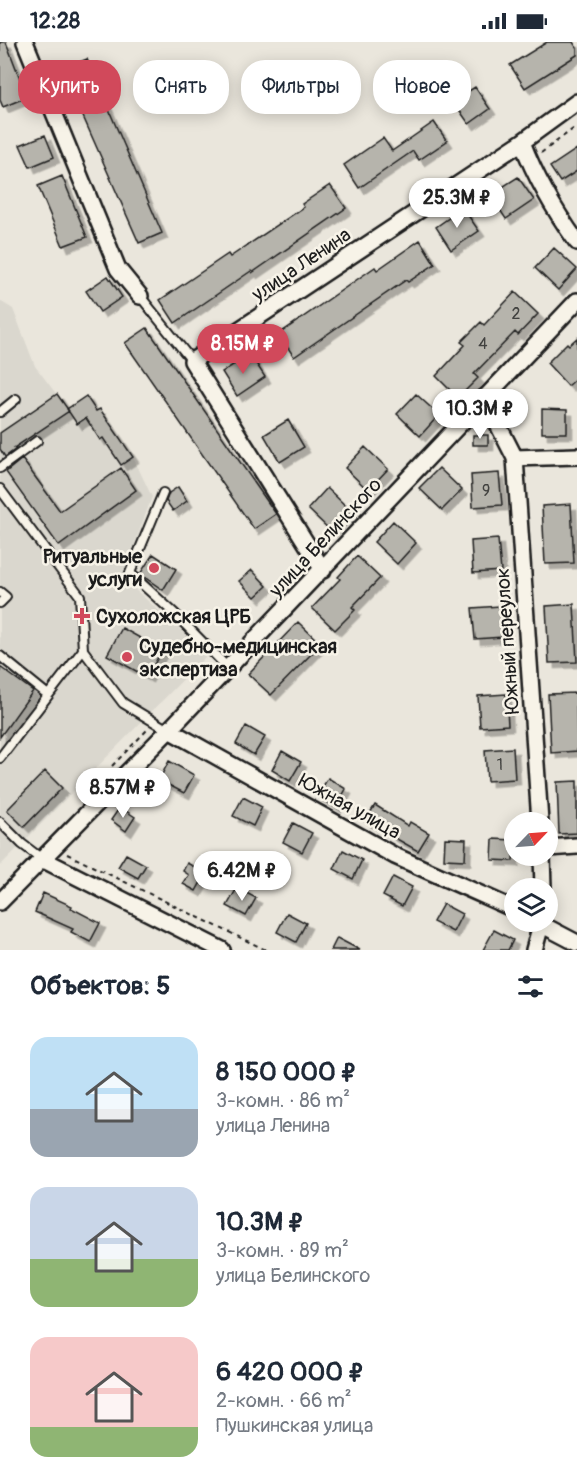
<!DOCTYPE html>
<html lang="ru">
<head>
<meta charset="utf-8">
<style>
	:root { --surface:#fff; --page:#f6f6f7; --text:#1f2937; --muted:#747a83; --accent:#d1495b }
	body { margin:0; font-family:Pangolin,sans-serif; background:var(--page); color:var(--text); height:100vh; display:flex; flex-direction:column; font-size:22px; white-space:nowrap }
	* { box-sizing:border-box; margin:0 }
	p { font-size:20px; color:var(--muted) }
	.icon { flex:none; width:33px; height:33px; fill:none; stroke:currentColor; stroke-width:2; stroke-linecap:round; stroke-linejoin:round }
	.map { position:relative; height:908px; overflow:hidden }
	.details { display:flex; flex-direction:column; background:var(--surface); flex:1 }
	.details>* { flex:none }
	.top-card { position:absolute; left:18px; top:18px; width:542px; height:54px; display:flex; gap:12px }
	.needle { width:39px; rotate:65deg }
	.tools { position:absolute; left:504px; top:770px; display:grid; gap:12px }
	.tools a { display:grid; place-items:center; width:54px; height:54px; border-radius:50%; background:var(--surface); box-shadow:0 3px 15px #0003; font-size:30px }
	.price { position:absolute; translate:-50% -51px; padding:0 14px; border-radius:21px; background:#fff; color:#222; font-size:20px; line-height:39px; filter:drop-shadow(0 2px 3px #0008) }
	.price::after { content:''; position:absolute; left:50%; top:36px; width:18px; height:14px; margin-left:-9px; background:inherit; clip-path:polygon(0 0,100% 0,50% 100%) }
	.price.current { background:var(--accent); color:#fff }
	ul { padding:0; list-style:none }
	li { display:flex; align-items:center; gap:18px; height:150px; padding:0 30px }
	li span { display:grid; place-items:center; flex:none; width:168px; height:120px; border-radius:18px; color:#555 }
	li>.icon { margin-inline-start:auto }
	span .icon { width:72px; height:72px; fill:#fffc; stroke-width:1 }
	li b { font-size:26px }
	h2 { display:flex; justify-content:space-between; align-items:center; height:72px; padding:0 30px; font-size:26px }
	.chip { padding:0 21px; border-radius:24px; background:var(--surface); box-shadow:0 3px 15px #0003; font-size:21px; line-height:54px }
	.chip.current { background:var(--accent); color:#fff }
	.status { display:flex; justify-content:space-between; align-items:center; height:42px; padding:0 30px; background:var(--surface); direction:ltr }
	.status svg { height:16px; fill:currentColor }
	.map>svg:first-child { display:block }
	.built { fill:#dad7ce }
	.building { fill:#b6b4ac; stroke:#1c1c1c; stroke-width:1.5; filter:url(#shadow) }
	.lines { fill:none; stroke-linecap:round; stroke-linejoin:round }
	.service-casing { stroke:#1c1c1c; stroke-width:12 }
	.minor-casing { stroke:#1c1c1c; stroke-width:20 }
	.path { stroke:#1c1c1c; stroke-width:2; stroke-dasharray:4.5 4.5; stroke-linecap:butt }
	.service { stroke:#f7f3e8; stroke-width:8 }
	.minor { stroke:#f7f3e8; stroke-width:15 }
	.poi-dot { fill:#d1495b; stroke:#f7f3e8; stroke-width:2 }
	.labels { text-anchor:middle; stroke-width:5; stroke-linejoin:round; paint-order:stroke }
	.number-label { font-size:16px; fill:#424240 }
	.street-label { font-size:20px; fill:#1c1c1c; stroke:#f7f3e8 }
	.poi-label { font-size:20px; font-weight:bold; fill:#1c1c1c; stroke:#f7f3e8; text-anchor:start }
</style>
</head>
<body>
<div class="status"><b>12:28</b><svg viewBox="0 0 49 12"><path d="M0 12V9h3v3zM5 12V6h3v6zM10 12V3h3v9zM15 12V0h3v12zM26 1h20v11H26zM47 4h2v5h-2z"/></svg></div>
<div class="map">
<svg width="577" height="908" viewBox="0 0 577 908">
	<defs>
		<filter id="shadow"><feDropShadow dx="5.5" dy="5.5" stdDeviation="0" flood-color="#0004"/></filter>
	</defs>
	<rect width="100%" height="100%" fill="#eae6dc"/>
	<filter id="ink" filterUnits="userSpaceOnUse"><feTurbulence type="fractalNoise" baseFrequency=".0167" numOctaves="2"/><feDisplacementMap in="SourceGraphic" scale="12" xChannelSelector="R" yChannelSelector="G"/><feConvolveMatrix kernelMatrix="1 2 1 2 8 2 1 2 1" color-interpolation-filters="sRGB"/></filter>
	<g filter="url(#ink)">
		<path class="built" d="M0 259 13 267 35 324 67 366 86 354 96 369 100 367 133 415 152 455 122 536 208 612 0 824Z"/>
		<path class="building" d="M0 0H6L27 55 3 65 0 58Z
			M547 0H573L577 6V13L525 46 510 23Z
			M87 17 162 191 139 201 62 27Z
			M475 45 490 67 469 82 453 59Z
			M434 80 447 99 419 118 413 109 359 146 344 123 383 96 392 109Z
			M45 93 54 115 30 125 20 103Z
			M577 107V129L560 140 550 125Z
			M62 134 87 195 63 204 38 144Z
			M518 135 534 158 506 177 490 153Z
			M330 143 346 166 252 231 251 229 175 281 160 258 228 212 230 215 304 165 302 162Z
			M463 166 479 189 451 208 436 185Z
			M420 198 435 222 408 240 406 238 294 315 279 292 375 225 377 228Z
			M554 206 577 227 558 248 535 226Z
			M108 234 122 255 100 270 86 249Z
			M515 250 538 272 518 293 515 290 474 332 478 336 458 356 436 334 465 303 461 300 481 280 484 283Z
			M147 286 276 472 254 487 125 301Z
			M577 296V336L568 344 547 321 567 301 569 303Z
			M250 312 265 335 237 354 222 330Z
			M57 352 69 369 14 406 16 407 5 415 0 407V391Z
			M416 352 439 373 420 394 397 372Z
			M86 354 96 369 100 367 133 415 121 423 103 396 100 398 86 376 77 382 67 367Z
			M542 367 567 368V391H542Z
			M288 378 304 405 280 420 264 393Z
			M473 393H488V403H473Z
			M365 405 388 427 368 448 345 426Z
			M22 417 60 469 121 426 136 448 59 504 6 430Z
			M439 426 462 448 442 468 419 446Z
			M499 431 502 463 473 465 471 433Z
			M178 445 187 459 173 469 166 459 169 451Z
			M327 446 350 468 331 489 308 467Z
			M571 462 574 521 545 522 542 464Z
			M393 479 416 501 397 522 374 500Z
			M498 497 501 529 473 531 471 499Z
			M153 512 176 527 163 548 140 532Z
			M357 514 380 536 352 565 355 568 335 588 312 566 340 537 338 535Z
			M252 528 267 544 255 555 239 539Z
			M574 562 577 620 549 621 546 564Z
			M500 564 503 595 475 597 472 566Z
			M298 580 321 602 271 653 248 632Z
			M122 586 162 608 147 635 107 613Z
			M0 625 33 649 0 695Z
			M576 651 577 709 551 711 548 652Z
			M506 652 508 683 480 685 478 654Z
			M246 684 265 695 254 713 236 702Z
			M513 706 515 737 487 739 485 708Z
			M282 709 301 720 290 739 272 728Z
			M169 719 194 733 184 751 159 738Z
			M45 729 62 746 24 785 7 768Z
			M328 736 346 747 336 765 317 754Z
			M577 739V791L559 792 557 740Z
			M243 755 262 765 253 784 233 774Z
			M375 763 408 784 410 780 429 791 418 809 365 779Z
			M120 765 135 775 126 789 111 778Z
			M293 781 312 791 302 810 283 800Z
			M445 796 466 797 465 818 444 817Z
			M493 797 514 798 513 819 492 818Z
			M343 808 362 818 353 837 334 827Z
			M126 812 146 823 138 836 118 825Z
			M187 821 206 831 196 849 183 842 189 833 183 829Z
			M393 835 412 845 402 864 383 854Z
			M237 846 256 856 246 874 227 864Z
			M43 851 72 864 71 866 100 881 90 900 71 890 73 887 35 870Z
			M443 862 462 872 453 890 433 880Z
			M287 871 306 881 296 900 277 890Z
			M494 888 513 898 508 908H483Z
			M337 896 360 908H331Z"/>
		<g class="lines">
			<g class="service-casing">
				<path id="service" d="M140 254 192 319
					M0 370 16 357
					M0 426 37 399
					M0 447 80 554 83 608 123 661 168 688
					M163 451 130 531 175 572 228 626
					M0 550 6 555 0 561
					M0 614 48 653
					M0 716 83 608
					M0 780 22 802 42 817"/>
			</g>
			<g class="minor-casing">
				<path id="minor" d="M25 0 118 227 140 254
					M522 100C536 137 554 168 577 200
					M484 355 515 416 540 780
					M515 416 577 414
					M323 528 192 319 522 100 577 60
					M169 688 395 814 514 867
					M548 806 577 804
					M542 813 543 846
					M42 817 222 908
					M0 860 169 688 577 259
					M535 879 577 901
					M534 908 542 879"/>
			</g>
			<path class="path" d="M541 111 577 84
				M112 724 148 687
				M67 812 266 908"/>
			<use href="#service" class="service"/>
			<use href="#minor" class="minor"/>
		</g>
	</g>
	<g class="poi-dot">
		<circle cx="154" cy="526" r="6"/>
		<path d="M79 565h6v6h6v6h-6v6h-6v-6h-6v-6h6z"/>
		<circle cx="127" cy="615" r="6"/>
	</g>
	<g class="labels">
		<g class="number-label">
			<text x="516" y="277">2</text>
			<text x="483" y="307">4</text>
			<text x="486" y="454">9</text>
			<text x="500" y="728">1</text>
		</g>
		<g class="street-label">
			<text transform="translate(301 222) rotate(-34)" y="7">улица Ленина</text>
			<text transform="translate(325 495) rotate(-47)" y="7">улица Белинского</text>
			<text transform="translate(507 599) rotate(-94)" y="7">Южный переулок</text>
			<text transform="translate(350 764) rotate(29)" y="7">Южная улица</text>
		</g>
		<g class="poi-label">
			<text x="142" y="521" text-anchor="end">Ритуальные<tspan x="142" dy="23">услуги</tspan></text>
			<text x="96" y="581">Сухоложская ЦРБ</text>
			<text x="139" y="611">Судебно-медицинская<tspan x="139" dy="23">экспертиза</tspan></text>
		</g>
	</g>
</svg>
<div class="tools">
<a><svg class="needle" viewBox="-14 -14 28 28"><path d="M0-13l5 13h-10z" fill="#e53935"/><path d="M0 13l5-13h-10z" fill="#747a83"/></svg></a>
<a><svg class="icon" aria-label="layers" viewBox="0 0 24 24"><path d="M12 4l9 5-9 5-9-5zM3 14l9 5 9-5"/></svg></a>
</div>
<b class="price" style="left:457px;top:187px">25.3M ₽</b>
<b class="price current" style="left:243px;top:333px">8.15M ₽</b>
<b class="price" style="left:480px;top:398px">10.3M ₽</b>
<b class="price" style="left:123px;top:777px">8.57M ₽</b>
<b class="price" style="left:242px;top:860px">6.42M ₽</b>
<div class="top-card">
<a class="chip current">Купить</a>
<a class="chip">Снять</a>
<a class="chip">Фильтры</a>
<a class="chip">Новое</a>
</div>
</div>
<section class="details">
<h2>Объектов: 5<svg class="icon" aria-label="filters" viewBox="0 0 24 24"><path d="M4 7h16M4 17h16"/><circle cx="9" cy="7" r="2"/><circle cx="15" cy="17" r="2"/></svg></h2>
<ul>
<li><span style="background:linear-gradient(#bfe0f5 60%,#9aa5b1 0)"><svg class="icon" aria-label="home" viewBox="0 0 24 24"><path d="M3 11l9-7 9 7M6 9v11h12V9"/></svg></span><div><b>8 150 000 ₽</b><p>3-комн. · 86 m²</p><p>улица Ленина</p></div></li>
<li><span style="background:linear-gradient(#c9d6e8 60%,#8fb573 0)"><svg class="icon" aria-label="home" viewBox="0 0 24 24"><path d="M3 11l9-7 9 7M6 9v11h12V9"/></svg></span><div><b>10.3M ₽</b><p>3-комн. · 89 m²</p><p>улица Белинского</p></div></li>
<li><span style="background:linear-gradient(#f6c9c9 75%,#8fb573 0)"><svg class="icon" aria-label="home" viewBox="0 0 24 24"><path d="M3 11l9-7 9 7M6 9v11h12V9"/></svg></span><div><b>6 420 000 ₽</b><p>2-комн. · 66 m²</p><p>Пушкинская улица</p></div></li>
</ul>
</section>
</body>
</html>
